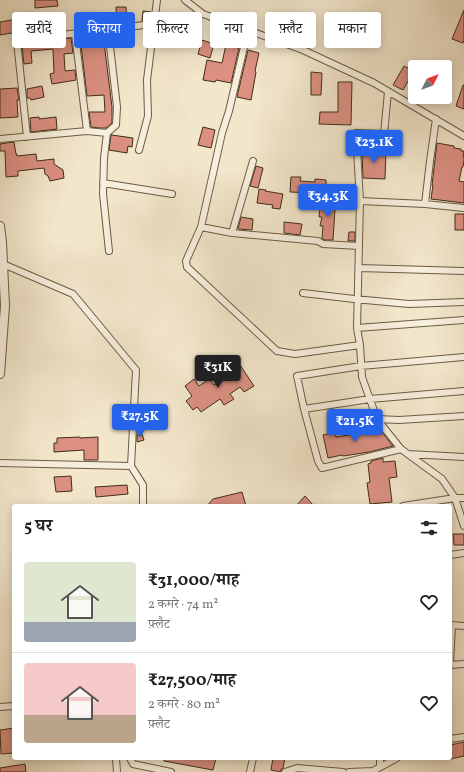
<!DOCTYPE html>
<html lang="hi">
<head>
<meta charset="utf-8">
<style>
	:root { --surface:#fff; --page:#f2f2f2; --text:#222; --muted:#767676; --line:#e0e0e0; --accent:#2563eb }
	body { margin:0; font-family:Vollkorn,"Noto Serif Devanagari",serif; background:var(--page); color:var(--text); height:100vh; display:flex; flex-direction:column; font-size:15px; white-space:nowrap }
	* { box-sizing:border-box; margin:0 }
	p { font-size:13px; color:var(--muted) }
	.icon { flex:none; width:22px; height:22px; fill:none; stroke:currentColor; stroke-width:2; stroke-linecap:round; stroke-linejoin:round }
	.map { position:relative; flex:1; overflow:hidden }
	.sheet { position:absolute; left:12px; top:504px; width:440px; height:256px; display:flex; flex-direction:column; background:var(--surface); border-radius:4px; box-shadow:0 2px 10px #0003 }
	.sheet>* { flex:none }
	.guide { position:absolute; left:12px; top:12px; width:440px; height:36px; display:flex; gap:8px }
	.needle { width:26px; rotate:48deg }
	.controls { position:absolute; left:408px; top:60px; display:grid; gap:8px }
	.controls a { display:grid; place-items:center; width:44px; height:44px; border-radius:4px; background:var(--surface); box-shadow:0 2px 10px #0003; font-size:20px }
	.price { position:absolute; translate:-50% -34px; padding:0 9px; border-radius:4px; background:var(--accent); color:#fff; font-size:13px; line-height:26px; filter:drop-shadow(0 1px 2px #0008) }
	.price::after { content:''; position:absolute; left:50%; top:24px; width:12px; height:9px; margin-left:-6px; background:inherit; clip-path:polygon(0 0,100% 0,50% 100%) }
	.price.current { background:#222; color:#fff }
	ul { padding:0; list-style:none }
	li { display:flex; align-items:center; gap:12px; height:100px; padding:0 12px }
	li+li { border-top:1px solid var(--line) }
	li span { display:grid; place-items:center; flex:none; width:112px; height:80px; border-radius:4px; color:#555 }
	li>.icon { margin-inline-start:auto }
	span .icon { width:48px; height:48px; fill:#fffc; stroke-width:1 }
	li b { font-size:17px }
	h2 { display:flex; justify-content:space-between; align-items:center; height:48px; padding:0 12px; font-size:17px }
	.tag { padding:0 14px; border-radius:4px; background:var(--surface); box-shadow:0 2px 10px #0003; font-size:14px; line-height:36px }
	.tag.current { background:var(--accent); color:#fff }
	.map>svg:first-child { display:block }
	.building { fill:#db9082; stroke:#402e17 }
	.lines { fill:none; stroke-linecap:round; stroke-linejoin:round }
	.minor-casing { stroke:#6c5c44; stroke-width:8 }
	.tertiary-casing { stroke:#6c5c44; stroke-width:10 }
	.minor { stroke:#f7efdd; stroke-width:6 }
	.tertiary { stroke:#f7efdd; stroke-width:8 }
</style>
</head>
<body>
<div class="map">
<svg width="464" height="772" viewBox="0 0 464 772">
	<rect width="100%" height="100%" fill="#f2e6cb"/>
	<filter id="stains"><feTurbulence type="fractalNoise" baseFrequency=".005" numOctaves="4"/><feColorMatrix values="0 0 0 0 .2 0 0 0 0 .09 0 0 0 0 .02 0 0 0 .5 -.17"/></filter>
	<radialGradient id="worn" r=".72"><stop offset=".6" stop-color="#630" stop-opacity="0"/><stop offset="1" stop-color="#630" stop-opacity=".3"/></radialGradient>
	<path class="building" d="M35 0H57L58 6 35 8Z
		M116 7H126L127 22 117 23Z
		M464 10V40L463 43 452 39Z
		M143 11 151 12 150 20 142 21Z
		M23 18 26 35 18 36 17 32 0 35V22Z
		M103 34 112 107V123L106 128H99L91 127 89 112H105L104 95 87 96 80 37Z
		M228 35 239 37 237 48H239L231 83 216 80 215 82 203 80 207 60 222 63Z
		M71 38 73 53 64 54 65 71 75 70 76 80 52 84 50 74 54 73 53 49 31 51 32 63 24 64 22 45Z
		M202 40 214 44 210 58 198 54Z
		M248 50 259 53 255 71 256 72 251 100 237 97Z
		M404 66 414 71 403 90 393 85Z
		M311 72 322 73 321 95H311Z
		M338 82H352L351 125 319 124 320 112H338Z
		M463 85H464V109L456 106Z
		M42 86 44 97 31 100 30 98H27V89Z
		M17 88 19 100H17L18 117 0 118V89Z
		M39 117V119L56 117 57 129 31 132 30 118Z
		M203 127 215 130 211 148 198 145Z
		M111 135H112L133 138 132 147 128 146 127 153 109 150Z
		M14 142 16 154H17V156L36 154 37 161 54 159V164L63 170 64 178 50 181 48 176 45 174 44 168 18 171V176L6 177 5 151H0V144Z
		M437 143 454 146V148L461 149V151H464L463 157H464V160L463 167H462L459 181 464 182V203L431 199 433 185H432Z
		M362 150 386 151 385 179 363 178Z
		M256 166 263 168 258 188 250 186Z
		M291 177H301L300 181 315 182V179L326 180V194H314V193L290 192Z
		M259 189 266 190 265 191 283 194 280 209 272 208 273 205 257 203Z
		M321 199 337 200 336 209H335L333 240H324L322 238 323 226H320L322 217H319Z
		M455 214H464V230H455Z
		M241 217 253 219 252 230 238 229Z
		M284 222 302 224 300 235 284 233Z
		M349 232H355V241H348Z
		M238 362 254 386 244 392 240 387 230 394 234 399 224 405 220 399 201 412 197 407 193 410 186 401 192 396 185 386 194 379 199 386 209 379 214 385 229 374 228 373 230 372 228 368Z
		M380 430 393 446 369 452 343 456 342 455 328 458 323 435 335 432 336 437Z
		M142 434 144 440 137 442V435Z
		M80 437V438L98 437V460H84V450L54 452V443H57V438Z
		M383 458V462L395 461 397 477 389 478 392 502 370 504 367 483 370 482 368 464 371 463V461Z
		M71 476 72 491 56 492 54 477Z
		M127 485 128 494 96 497 95 487Z
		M242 492 246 506H207L213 499Z
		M305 496 314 506H296Z
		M453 534H464V545H454Z
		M14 728V753L1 754 0 730Z
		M464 742V756L450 759V745Z
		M164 758H216L213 770 164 761Z
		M273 758H285L283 768 281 769V772L271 770Z
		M25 764 26 772H0V768Z"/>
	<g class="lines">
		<g class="minor-casing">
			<path id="minor" d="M185 0 203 14 303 50 374 83 464 136
				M108 29 117 107 116 125 107 133 104 158 103 194 109 251
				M248 30 229 111 222 133 201 227 186 261 187 267 277 351 295 354 360 345
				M75 34 87 131
				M388 92 384 134 356 133 360 201 357 328 360 345 362 377 377 419 401 449 442 479 455 498H464
				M27 137 17 41 108 29 154 24
				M0 139 87 131 107 133
				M139 150 148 116 147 80 157 0
				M103 183 172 194
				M360 201 425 204 464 208
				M425 204 430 161 436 119
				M201 227 232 233 318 241 323 244 359 246
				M232 233 253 161
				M3 264 73 294 136 370 131 466
				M359 268 464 271
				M303 293 354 299 409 304 464 302
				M357 328 464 320
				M304 409 370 399 464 391
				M377 419 399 420 464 416
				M401 449 322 468 318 461 304 409 297 376 361 366 464 357
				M408 454 464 457
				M0 463 131 466 143 485V506
				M403 506 455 498 464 526
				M450 555 464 553
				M450 625 464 626
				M450 663 452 625
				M450 665 464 664
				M0 707 14 706
				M450 739 464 737
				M116 758 117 772
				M130 758 133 764 171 772
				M380 767V758
				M250 772 253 758
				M285 772 297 768 343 772
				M349 772 373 771 397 758"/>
		</g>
		<g class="tertiary-casing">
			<path id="tertiary" d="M0 226 2 242 5 306 0 374"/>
		</g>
		<use href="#minor" class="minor"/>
		<use href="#tertiary" class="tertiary"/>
	</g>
	<rect width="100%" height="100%" filter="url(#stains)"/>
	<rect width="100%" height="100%" fill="url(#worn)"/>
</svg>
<div class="controls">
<a><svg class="needle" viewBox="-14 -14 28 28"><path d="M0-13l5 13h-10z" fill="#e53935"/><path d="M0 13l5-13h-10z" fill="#767676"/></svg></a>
</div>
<b class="price" style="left:374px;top:164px">₹23.1K</b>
<b class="price" style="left:328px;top:218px">₹34.3K</b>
<b class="price current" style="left:218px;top:389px">₹31K</b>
<b class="price" style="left:140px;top:438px">₹27.5K</b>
<b class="price" style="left:355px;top:443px">₹21.5K</b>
<div class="guide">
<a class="tag">खरीदें</a>
<a class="tag current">किराया</a>
<a class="tag">फ़िल्टर</a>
<a class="tag">नया</a>
<a class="tag">फ़्लैट</a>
<a class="tag">मकान</a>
</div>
<section class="sheet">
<h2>5 घर<svg class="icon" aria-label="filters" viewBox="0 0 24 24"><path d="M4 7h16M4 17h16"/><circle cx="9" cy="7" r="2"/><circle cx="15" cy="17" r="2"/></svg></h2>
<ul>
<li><span style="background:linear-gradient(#dfe7d0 75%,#9aa5b1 0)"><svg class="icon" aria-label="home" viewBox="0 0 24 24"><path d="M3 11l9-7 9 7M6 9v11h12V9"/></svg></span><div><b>₹31,000/माह</b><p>2 कमरे · 74 m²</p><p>फ़्लैट</p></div><svg class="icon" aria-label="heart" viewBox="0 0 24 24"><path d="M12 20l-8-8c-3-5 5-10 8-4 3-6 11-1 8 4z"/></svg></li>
<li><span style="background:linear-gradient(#f6c9c9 65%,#b9a48a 0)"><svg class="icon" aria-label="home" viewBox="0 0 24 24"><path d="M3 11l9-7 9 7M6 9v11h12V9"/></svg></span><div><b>₹27,500/माह</b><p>2 कमरे · 80 m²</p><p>फ़्लैट</p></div><svg class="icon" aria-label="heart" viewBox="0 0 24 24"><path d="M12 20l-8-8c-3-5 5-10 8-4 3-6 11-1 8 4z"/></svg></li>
</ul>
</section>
</div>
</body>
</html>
